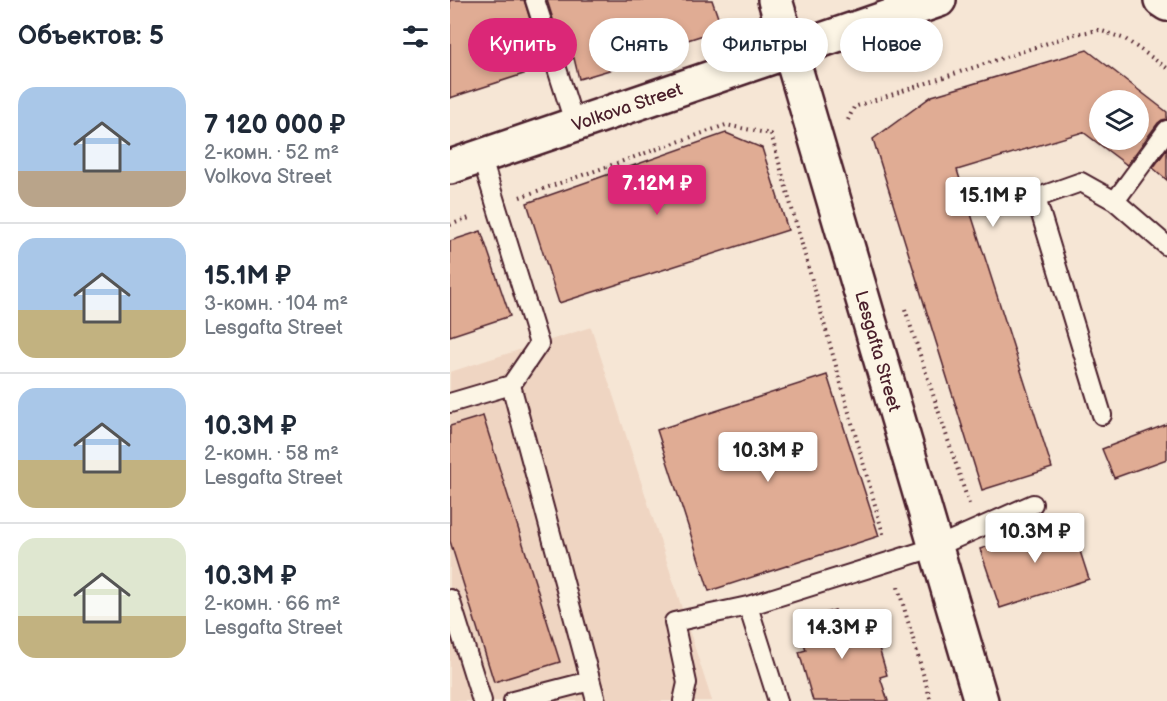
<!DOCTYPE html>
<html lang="ru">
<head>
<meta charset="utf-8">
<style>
	:root { --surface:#fff; --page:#f6f6f7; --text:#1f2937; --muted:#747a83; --line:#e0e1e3; --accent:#db2777 }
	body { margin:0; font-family:"Balsamiq Sans",sans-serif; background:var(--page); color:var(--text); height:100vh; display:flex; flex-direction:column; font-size:22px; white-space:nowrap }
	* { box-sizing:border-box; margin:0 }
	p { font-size:20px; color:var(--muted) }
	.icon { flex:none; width:33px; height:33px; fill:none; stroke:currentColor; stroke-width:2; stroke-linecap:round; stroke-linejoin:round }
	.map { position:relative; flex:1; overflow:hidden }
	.side { display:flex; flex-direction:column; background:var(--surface); width:450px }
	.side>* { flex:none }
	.hud { position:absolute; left:18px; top:18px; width:570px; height:54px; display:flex; gap:12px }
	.buttons { position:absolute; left:639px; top:90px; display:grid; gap:12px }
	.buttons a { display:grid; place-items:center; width:60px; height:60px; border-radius:50%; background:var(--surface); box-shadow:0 3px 9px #0003; font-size:30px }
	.price { position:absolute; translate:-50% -51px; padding:0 14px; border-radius:6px; background:#fff; color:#222; font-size:20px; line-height:39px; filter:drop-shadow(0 2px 3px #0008) }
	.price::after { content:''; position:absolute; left:50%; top:36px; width:18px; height:14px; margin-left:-9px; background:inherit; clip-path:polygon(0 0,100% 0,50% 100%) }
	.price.on { background:var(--accent); color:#fff }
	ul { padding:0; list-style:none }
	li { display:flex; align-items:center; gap:18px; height:150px; padding:0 18px }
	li+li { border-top:2px solid var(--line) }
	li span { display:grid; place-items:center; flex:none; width:168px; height:120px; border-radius:18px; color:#555 }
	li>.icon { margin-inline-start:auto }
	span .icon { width:72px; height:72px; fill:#fffc; stroke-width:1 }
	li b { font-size:26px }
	h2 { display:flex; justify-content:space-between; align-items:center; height:72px; padding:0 18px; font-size:26px }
	.pill { padding:0 21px; border-radius:27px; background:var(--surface); box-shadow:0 3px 9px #0003; font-size:21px; line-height:54px }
	.pill.on { background:var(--accent); color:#fff }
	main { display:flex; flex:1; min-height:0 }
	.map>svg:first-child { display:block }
	.built { fill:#efd5c2 }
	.building { fill:#e0ac94; stroke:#4a1f2b; stroke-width:1.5; fill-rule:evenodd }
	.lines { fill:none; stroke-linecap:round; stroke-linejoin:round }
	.lane-casing { stroke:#4a1f2b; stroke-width:22 }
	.street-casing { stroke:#4a1f2b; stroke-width:38 }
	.secondary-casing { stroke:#4a1f2b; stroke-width:38 }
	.path { stroke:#4a1f2b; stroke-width:4; stroke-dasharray:1.5 4.5; stroke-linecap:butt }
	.lane { stroke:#fcf5e5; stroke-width:18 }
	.street { stroke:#fcf5e5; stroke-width:33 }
	.secondary { stroke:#fcf5e5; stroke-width:33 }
	.labels { text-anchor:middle; stroke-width:4.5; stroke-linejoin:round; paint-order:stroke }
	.street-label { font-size:18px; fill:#4a1f2b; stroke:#fcf5e5 }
</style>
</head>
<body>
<main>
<section class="side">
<h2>Объектов: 5<svg class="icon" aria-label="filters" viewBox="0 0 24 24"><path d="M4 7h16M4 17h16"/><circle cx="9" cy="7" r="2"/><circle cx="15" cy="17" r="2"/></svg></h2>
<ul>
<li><span style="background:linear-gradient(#a9c7e8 70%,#b9a48a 0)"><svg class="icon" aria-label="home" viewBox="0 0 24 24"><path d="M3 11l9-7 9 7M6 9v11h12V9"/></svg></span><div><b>7 120 000 ₽</b><p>2-комн. · 52 m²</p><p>Volkova Street</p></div></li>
<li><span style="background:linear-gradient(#a9c7e8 60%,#c2b280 0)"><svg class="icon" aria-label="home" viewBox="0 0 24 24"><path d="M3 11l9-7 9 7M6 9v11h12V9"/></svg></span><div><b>15.1M ₽</b><p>3-комн. · 104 m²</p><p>Lesgafta Street</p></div></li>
<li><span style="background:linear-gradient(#a9c7e8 60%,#c2b280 0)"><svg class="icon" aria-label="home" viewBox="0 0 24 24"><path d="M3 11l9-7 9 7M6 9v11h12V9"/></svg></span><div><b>10.3M ₽</b><p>2-комн. · 58 m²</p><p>Lesgafta Street</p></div></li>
<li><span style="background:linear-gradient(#dfe7d0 65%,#c2b280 0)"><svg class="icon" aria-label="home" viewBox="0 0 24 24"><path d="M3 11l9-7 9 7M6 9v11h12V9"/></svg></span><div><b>10.3M ₽</b><p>2-комн. · 66 m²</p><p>Lesgafta Street</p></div></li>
</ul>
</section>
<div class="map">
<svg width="717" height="701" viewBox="0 0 717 701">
	<rect width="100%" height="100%" fill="#f6e6d5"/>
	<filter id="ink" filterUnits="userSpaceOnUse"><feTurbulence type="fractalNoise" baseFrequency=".0167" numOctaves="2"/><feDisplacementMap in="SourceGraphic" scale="12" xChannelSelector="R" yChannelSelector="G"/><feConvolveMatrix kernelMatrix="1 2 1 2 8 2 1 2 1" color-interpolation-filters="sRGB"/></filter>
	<g filter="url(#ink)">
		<path class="built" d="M141 327 262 701H0V372Z"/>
		<path class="building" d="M0 0H74L95 67 0 98Z
			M97 0H262L272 29 172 61 173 66 129 79 124 58 116 61Z
			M637 50 717 112V119L712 120 708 123 677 165 633 132 507 170 602 468 532 490 423 139 482 96ZM650 100H688V140H650Z
			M276 133 312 148 338 230 109 303 77 203Z
			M717 149V180L703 168Z
			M31 231 60 316 0 336V241Z
			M377 375 429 536 259 591 207 430Z
			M33 416 110 662 44 682 0 541V426Z
			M717 424V459L664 478 652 449Z
			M620 520 639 579 550 608 530 549Z
			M385 610 388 619 412 612 420 640 426 638 437 675 430 677 438 701H363L349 652 356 650 350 630 362 627 359 618Z"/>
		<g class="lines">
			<g class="lane-casing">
				<path id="lane" d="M85 0 125 125
					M31 156 89 344 61 385 146 701
					M665 201 717 130
					M0 403 61 385
					M652 415 586 198 631 182 665 201 717 246
					M0 599 32 701
					M63 701 140 681
					M233 701 237 683 224 622 298 606
					M328 701 298 606 486 547 583 504"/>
			</g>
			<g class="street-casing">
				<path id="street" d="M325 0 531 701"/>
			</g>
			<g class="secondary-casing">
				<path id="secondary" d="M711 0 717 4
					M0 167 489 0"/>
			</g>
			<path class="path" d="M398 120 404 107 625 34 649 30 675 39 717 68
				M70 197 276 125 321 134 434 537
				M0 225 22 217
				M455 309 519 504
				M448 587 481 701"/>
			<use href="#lane" class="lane"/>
			<use href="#street" class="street"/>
			<use href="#secondary" class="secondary"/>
		</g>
	</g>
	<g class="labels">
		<g class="street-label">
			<text transform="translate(177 107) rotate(-19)" y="6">Volkova Street</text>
			<text transform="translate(428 351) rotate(74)" y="6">Lesgafta Street</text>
		</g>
	</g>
</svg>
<div class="buttons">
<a><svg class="icon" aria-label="layers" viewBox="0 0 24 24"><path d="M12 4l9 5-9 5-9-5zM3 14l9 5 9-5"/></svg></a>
</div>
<b class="price on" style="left:207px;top:216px">7.12M ₽</b>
<b class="price" style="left:543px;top:228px">15.1M ₽</b>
<b class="price" style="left:318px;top:483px">10.3M ₽</b>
<b class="price" style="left:585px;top:564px">10.3M ₽</b>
<b class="price" style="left:392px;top:660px">14.3M ₽</b>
<div class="hud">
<a class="pill on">Купить</a>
<a class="pill">Снять</a>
<a class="pill">Фильтры</a>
<a class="pill">Новое</a>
</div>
</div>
</main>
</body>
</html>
